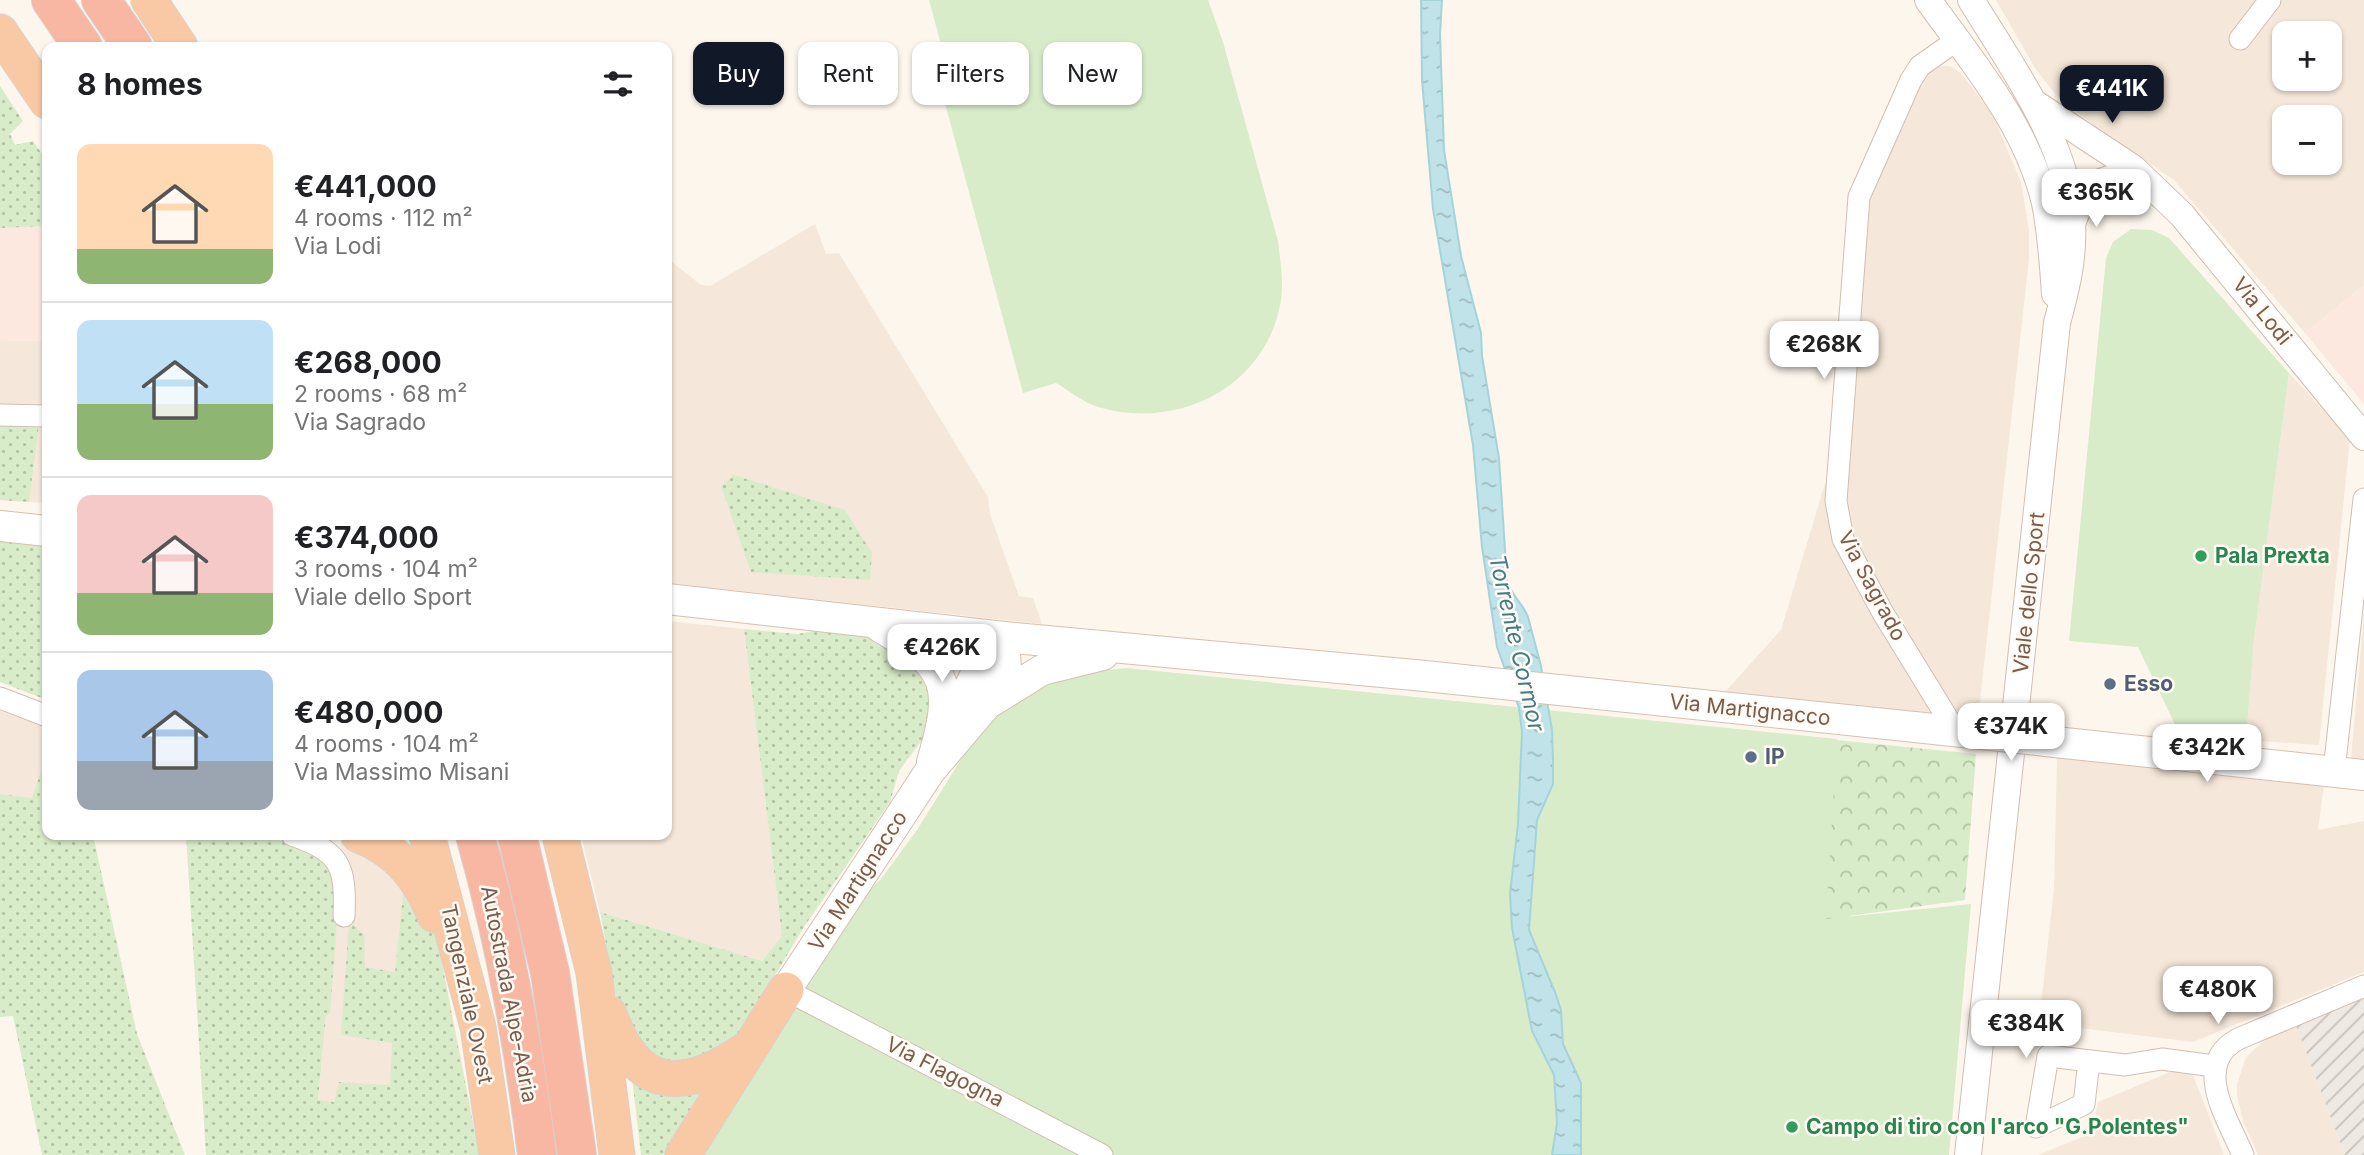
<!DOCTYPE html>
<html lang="en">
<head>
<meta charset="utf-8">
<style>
	:root { --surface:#fff; --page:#f6f6f6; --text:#202124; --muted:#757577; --line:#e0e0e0; --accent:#111827 }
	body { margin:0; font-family:Inter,sans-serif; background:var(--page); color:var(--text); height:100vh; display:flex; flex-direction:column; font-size:26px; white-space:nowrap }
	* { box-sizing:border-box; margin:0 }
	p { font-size:23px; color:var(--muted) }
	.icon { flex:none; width:38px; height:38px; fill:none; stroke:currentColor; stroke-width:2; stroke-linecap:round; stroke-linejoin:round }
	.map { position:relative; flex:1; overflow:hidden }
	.drawer { position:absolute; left:42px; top:42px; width:630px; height:798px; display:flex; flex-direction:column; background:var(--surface); border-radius:14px; box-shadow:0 2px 5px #0004 }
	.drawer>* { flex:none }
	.banner { position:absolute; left:693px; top:42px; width:665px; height:63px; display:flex; gap:14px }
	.controls { position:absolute; left:2272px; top:21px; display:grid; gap:14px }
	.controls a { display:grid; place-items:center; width:70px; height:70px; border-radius:14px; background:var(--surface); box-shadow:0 2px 5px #0004; font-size:35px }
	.price { position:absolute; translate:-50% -60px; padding:0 16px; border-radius:14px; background:#fff; color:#222; font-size:23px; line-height:46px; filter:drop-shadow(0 2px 4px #0008) }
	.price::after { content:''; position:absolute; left:50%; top:42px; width:21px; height:16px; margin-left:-10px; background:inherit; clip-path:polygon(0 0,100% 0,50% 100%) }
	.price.current { background:var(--accent); color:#fff }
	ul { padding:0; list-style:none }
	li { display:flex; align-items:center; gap:21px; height:175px; padding:0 35px }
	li+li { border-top:2px solid var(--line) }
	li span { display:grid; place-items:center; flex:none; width:196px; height:140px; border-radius:14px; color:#555 }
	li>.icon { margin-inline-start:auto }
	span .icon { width:84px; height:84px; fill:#fffc; stroke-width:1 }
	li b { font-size:30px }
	h2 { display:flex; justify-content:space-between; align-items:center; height:84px; padding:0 35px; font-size:30px }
	.chip { padding:0 24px; border-radius:14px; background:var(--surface); box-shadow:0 2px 5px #0004; font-size:24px; line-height:63px }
	.chip.current { background:var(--accent); color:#fff }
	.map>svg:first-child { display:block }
	.residential { fill:#f5e8da; fill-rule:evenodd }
	.commercial { fill:#fde8e0 }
	.industrial { fill:url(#industrial-furrows) }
	.grass { fill:url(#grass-dots) }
	.forest { fill:url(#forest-crowns) }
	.park { fill:#d8ecc9 }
	.water { fill:url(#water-ripples); stroke:#a5d3da; stroke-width:2 }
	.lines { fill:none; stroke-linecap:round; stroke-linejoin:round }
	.minor-casing { stroke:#d1beb0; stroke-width:23 }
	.tertiary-casing { stroke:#d1beb0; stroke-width:28 }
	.secondary-casing { stroke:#d6c0b0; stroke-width:32 }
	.trunk-casing { stroke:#dad1cd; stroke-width:37 }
	.motorway-casing { stroke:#dad1cd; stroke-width:40 }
	.minor { stroke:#fff; stroke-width:21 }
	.tertiary { stroke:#fff; stroke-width:26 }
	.secondary { stroke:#fff; stroke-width:30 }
	.trunk { stroke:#f9c8a4; stroke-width:35 }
	.motorway { stroke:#f7b7a3; stroke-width:38 }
	.secondary-bridge-casing { stroke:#d6c0b0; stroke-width:32; stroke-linecap:butt }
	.secondary-bridge { stroke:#fff; stroke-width:30 }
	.leisure-dot { fill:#2e9e5b; stroke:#fffaf3; stroke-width:2.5 }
	.service-dot { fill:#5c6f8a; stroke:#fffaf3; stroke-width:2.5 }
	.labels { text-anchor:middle; stroke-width:5; stroke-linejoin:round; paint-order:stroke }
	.street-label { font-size:21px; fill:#7a5c4d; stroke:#fffaf3 }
	.leisure-label { font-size:21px; font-weight:bold; fill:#27864d; stroke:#fffaf3; text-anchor:start }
	.service-label { font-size:21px; font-weight:bold; fill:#4e5e75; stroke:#fffaf3; text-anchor:start }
	.water-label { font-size:23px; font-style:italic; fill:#437c86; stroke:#fffaf3 }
</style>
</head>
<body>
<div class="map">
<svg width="2364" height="1155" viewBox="0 0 2364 1155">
	<defs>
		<pattern id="industrial-furrows" width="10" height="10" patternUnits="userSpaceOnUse" patternTransform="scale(1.75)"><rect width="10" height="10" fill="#efe9e4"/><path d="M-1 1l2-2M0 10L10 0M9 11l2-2" fill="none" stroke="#c7c0bb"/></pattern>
		<pattern id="grass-dots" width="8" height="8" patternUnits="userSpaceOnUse" patternTransform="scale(1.75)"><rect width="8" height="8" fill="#d8ecc9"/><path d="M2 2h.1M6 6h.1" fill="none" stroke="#b4c2a5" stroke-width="1.8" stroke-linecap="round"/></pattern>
		<pattern id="forest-crowns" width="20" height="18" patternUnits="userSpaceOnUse" patternTransform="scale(1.75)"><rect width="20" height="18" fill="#d8ecc9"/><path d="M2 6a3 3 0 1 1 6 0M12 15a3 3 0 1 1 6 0" fill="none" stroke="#b4c2a5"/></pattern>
		<pattern id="water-ripples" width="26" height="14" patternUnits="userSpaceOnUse" patternTransform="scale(1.75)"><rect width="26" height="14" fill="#bfe3e8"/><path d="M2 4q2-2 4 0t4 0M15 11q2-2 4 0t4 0" fill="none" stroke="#a0bbbe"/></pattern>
	</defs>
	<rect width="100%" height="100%" fill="#fdf6ec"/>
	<path class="residential" d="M1996 0H2364V285L2305 333 2174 180 2097 128 2055 94 2035 68ZM2284 33H2329V79H2284ZM2284 117H2329V163H2284Z
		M1941 66H1950L1961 73 1993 115 2021 182 2029 231V259L1978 719 1725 692 1781 630 1825 483 1845 482 1866 203 1927 70Z
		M815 224 826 254 839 253 988 497 990 514 1019 596 1033 598 1042 624 667 583V258L701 285 710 286Z
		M0 340 47 341V406H0Z
		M2289 373 2350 438 2319 745 2246 740 2254 640Z
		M0 423 47 424V503L0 500Z
		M2364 615V760L2351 758Z
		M667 621 744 629 782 936 762 961 600 912 581 835H667Z
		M0 711 47 728V835H93L0 842Z
		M2057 757 2324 784 2318 830 2364 821V972L2193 1042 2039 1023 2054 888Z
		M341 839 383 857 438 943 480 1155H313L326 1016 330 1013Z
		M2295 1023 2345 1155H2258L2243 1121 2237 1096V1084L2246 1057 2273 1033Z
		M2175 1070 2188 1071 2193 1075 2224 1155H2038L2092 1133 2098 1102Z"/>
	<path class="commercial" d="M9 134 15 145 33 141 47 161V341L0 340V136Z
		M2364 285V404L2305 333Z"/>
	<path class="industrial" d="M2364 993V1155H2345L2295 1023Z"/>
	<path class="grass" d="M0 86 23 121 10 134 15 145 33 141 47 161V226L0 228Z
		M0 423 39 424 29 502 0 500Z
		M734 475 845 510 872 553 870 580 751 572 721 486Z
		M0 537 47 542V700L0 682Z
		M832 628 878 638 933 681 928 732 899 771 890 802 802 930 746 1025 718 1053 679 1063 647 1055 619 1013 600 912 762 961 782 936 744 629 797 634Z
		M47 754V835H93L137 1034 185 1155H42L13 1016 0 1017V794L32 798Z
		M186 835C238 835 285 831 330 862L339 896 330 1013 326 1016 318 1100 334 1102 339 1082 390 1085 392 1043 341 1035 349 922 364 934 365 967 395 972 405 876 428 912 438 943 479 1155H206Z
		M631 1069 711 1086 669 1155H641Z"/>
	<path class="forest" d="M1836 740 1976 754 1965 900 1849 916 1841 971 1527 911Z"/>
	<path class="park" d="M929 0H1208L1223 42 1278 241C1280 261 1284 280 1281 300 1267 387 1178 431 1098 407 1082 402 1070 391 1056 383L1023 393 931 51 942 48Z
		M2131 229 2152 230 2169 238 2289 373 2254 640 2246 740 2179 733 2138 647 2069 641 2106 258 2113 242Z
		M1126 668 1837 739 1826 919 1971 904 1949 1155H697L850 908 881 879 917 830 993 708 1065 675Z"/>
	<path class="water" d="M1421 0H1442L1440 34 1444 150 1461 256 1481 333 1482 356 1499 458 1507 580C1511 596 1523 603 1528 617L1541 666 1552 730 1553 760V784L1537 820 1529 930 1555 992 1561 1010 1563 1044 1581 1083V1155H1552L1557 1123 1554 1075 1532 1031 1512 928 1510 894 1518 824 1522 731 1519 708 1497 647 1482 547 1473 445 1433 209 1422 80Z"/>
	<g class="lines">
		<g class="minor-casing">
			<path id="minor" d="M2240 39 2270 0
				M0 415 47 416
				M0 698 47 716
				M1956 732 1883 613 1843 539 1836 501 1859 197 1911 80 1920 66 1957 40
				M2334 771 2364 499
				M292 835C341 852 346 866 344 916
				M786 990 1102 1155
				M2089 1061 2084 1104 2036 1127 2048 1056 2125 1065 2162 1059 2214 1066
				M2243 1155C2228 1119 2191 1065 2238 1039L2364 986"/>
		</g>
		<g class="tertiary-casing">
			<path id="tertiary" d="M1928 0C1973 63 2027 126 2045 203 2051 233 2053 264 2055 294
				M2036 104 2133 168 2182 215 2364 437
				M2073 221C2086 188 2094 178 2131 176
				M1968 1155 2057 323C2066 290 2074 258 2072 223 2070 145 2010 64 1971 0"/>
		</g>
		<g class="secondary-casing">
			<path id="secondary" d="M0 526 47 531
				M667 599 1004 637 1425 676 1972 733
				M880 627C951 668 954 686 932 762
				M992 701 1042 670 1103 655
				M950 727 986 653 1004 637
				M2055 742 2364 775
				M786 990 930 771 986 705 1000 683 1006 669 1004 637"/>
		</g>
		<g class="trunk-casing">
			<path id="trunk" d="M149 0 180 47
				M0 32 47 101
				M359 835C398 850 419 877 435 915
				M427 835 478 1027 497 1155
				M560 835 594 973 617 1155
				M609 1014C637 1093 684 1093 747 1049
				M683 1155 786 990"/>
		</g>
		<g class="motorway-casing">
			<path id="motorway" d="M51 0 83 47
				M101 0 133 47
				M475 835C505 940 524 1047 537 1155
				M517 835 550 973 577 1155"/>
		</g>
		<use href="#minor" class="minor"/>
		<use href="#tertiary" class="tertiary"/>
		<use href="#secondary" class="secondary"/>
		<use href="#trunk" class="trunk"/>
		<use href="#motorway" class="motorway"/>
		<g class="secondary-bridge-casing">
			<path id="secondary-bridge" d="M1972 733 2055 742"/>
		</g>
		<use href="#secondary-bridge" class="secondary-bridge"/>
	</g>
	<g class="leisure-dot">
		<circle cx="2201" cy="556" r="7"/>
		<circle cx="1792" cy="1127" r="7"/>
	</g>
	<g class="service-dot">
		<circle cx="2110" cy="684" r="7"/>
		<circle cx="1751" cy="757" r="7"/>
	</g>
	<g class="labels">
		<g class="street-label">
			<text transform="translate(2262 311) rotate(51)" y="7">Via Lodi</text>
			<text transform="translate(1872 586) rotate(62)" y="7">Via Sagrado</text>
			<text transform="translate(2029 593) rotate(-84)" y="7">Viale dello Sport</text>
			<text transform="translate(1750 710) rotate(6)" y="7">Via Martignacco</text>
			<text transform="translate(858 881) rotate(-57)" y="7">Via Martignacco</text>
			<text transform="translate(467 994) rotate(78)" y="7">Tangenziale Ovest</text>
			<text transform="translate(509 994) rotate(79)" y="7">Autostrada Alpe-Adria</text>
			<text transform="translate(945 1072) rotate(27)" y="7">Via Flagogna</text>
		</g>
		<g class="leisure-label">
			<text x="2215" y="563">Pala Prexta</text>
			<text x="1806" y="1134">Campo di tiro con l'arco "G.Polentes"</text>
		</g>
		<g class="service-label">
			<text x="2124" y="691">Esso</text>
			<text x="1765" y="764">IP</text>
		</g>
		<g class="water-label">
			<text transform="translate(1517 643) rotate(77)" y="8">Torrente Cormor</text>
		</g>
	</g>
</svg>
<div class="controls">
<a>+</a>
<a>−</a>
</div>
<b class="price current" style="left:2112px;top:125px">€441K</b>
<b class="price" style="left:2096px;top:229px">€365K</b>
<b class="price" style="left:1824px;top:381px">€268K</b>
<b class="price" style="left:942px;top:684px">€426K</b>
<b class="price" style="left:2011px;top:763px">€374K</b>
<b class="price" style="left:2207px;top:784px">€342K</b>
<b class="price" style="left:2218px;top:1026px">€480K</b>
<b class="price" style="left:2026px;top:1060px">€384K</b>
<div class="banner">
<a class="chip current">Buy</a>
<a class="chip">Rent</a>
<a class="chip">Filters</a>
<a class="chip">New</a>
</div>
<section class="drawer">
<h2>8 homes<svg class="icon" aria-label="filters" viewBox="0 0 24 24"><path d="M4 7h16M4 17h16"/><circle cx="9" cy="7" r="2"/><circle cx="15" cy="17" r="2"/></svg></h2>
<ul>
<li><span style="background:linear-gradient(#ffd9b3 75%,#8fb573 0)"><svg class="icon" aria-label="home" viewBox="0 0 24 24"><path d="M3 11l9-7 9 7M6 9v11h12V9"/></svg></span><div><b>€441,000</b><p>4 rooms · 112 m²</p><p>Via Lodi</p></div></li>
<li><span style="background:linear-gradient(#bfe0f5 60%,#8fb573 0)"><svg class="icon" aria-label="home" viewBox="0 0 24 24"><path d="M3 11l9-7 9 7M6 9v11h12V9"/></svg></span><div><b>€268,000</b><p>2 rooms · 68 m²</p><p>Via Sagrado</p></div></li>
<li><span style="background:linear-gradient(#f6c9c9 70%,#8fb573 0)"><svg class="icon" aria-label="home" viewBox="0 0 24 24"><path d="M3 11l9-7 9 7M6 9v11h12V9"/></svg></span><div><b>€374,000</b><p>3 rooms · 104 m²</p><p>Viale dello Sport</p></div></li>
<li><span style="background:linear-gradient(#a9c7e8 65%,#9aa5b1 0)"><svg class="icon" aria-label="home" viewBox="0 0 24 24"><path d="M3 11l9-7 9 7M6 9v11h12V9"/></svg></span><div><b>€480,000</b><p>4 rooms · 104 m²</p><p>Via Massimo Misani</p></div></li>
</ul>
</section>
</div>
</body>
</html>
